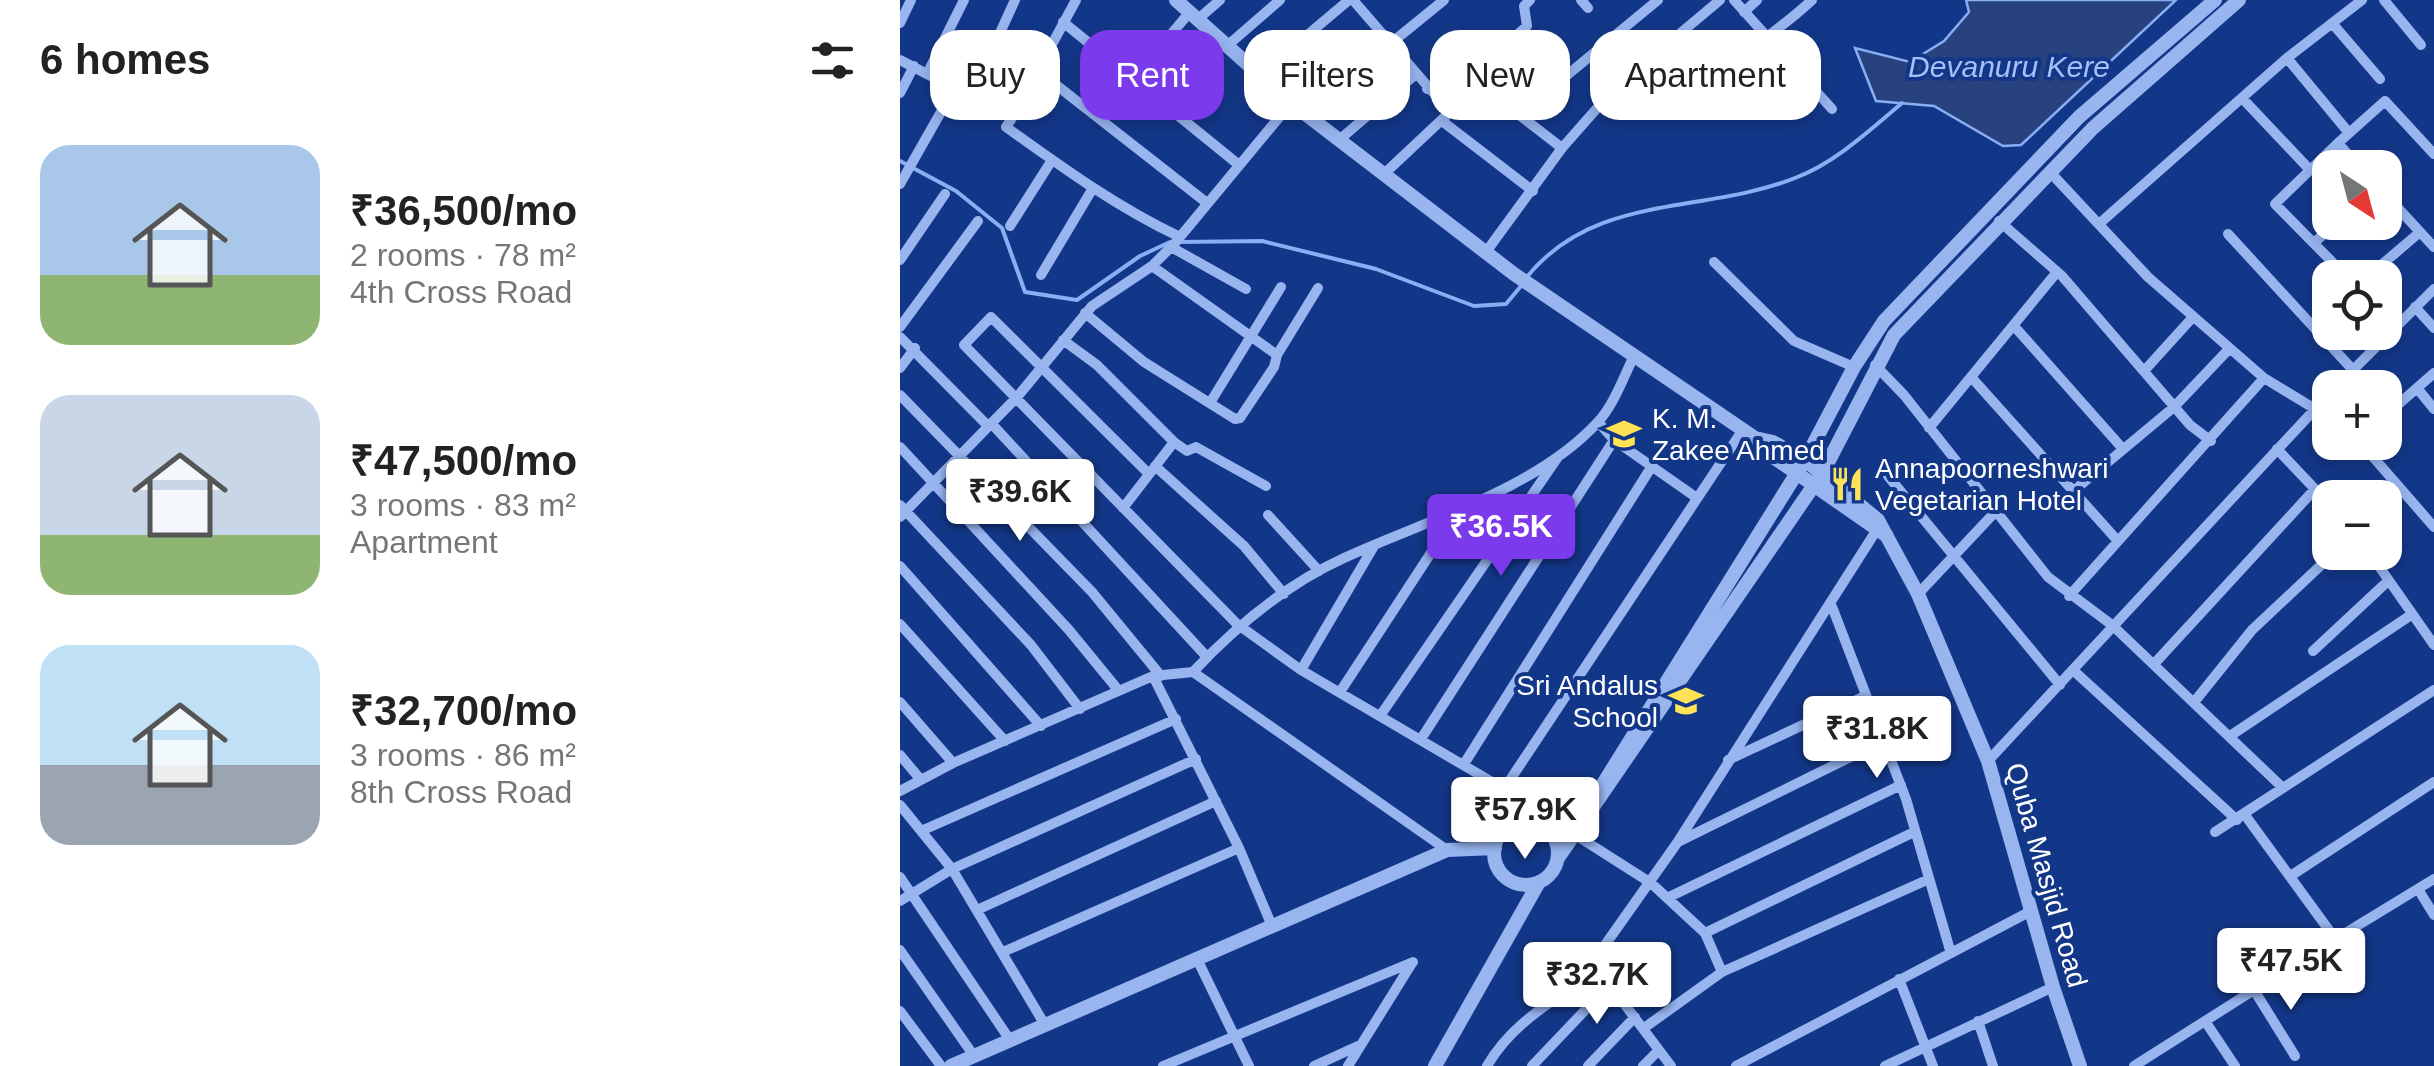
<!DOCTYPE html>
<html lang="en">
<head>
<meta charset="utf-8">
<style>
	:root { --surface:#fff; --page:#f2f2f2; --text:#222; --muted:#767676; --accent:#7c3aed }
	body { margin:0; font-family:Arial,sans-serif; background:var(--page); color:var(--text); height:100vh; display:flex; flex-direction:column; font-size:38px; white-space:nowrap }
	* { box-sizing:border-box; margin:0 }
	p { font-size:32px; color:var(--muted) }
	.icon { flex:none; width:55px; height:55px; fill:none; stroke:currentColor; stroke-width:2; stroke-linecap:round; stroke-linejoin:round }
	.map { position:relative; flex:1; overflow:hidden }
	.drawer { display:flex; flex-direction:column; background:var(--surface); width:900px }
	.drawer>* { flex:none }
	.guide { position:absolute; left:30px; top:30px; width:950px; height:90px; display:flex; gap:20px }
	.needle { width:65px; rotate:144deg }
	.fabs { position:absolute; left:1412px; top:150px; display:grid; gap:20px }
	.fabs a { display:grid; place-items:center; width:90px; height:90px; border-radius:20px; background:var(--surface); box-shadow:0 5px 15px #0003; font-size:50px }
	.price { position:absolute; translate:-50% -85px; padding:0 22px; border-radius:10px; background:#fff; color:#222; font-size:32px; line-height:65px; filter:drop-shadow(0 2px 5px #0008) }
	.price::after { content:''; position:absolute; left:50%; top:60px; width:30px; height:22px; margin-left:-15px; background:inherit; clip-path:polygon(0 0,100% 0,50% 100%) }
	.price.active { background:var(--accent); color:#fff }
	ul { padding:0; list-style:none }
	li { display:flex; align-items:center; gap:30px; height:250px; padding:0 40px }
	li span { display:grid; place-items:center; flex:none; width:280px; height:200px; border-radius:30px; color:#555 }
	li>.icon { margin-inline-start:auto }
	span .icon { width:120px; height:120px; fill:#fffc; stroke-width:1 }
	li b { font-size:42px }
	h2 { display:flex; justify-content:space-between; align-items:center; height:120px; padding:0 40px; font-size:42px }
	.pill { padding:0 35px; border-radius:30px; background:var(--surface); box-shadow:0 5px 15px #0003; font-size:35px; line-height:90px }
	.pill.active { background:var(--accent); color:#fff }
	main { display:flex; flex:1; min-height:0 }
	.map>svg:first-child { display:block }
	.water { fill:#27427f; stroke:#8aaef3; stroke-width:2.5 }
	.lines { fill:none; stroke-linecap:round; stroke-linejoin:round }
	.stream { stroke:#8aaef3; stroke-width:4 }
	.minor { stroke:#98b5f0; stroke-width:10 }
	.tertiary { stroke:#98b5f0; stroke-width:14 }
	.labels { text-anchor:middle; stroke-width:8; stroke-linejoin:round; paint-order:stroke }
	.poi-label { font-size:28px; fill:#fff; stroke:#133788; text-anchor:start }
	.street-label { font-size:28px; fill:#fff; stroke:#133788 }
	.water-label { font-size:30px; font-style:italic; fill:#a4c0f7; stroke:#133788 }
</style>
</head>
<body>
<main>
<section class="drawer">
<h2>6 homes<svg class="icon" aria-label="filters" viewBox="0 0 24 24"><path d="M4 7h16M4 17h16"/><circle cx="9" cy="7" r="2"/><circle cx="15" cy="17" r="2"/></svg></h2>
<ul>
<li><span style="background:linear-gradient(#a9c7e8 65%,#8fb573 0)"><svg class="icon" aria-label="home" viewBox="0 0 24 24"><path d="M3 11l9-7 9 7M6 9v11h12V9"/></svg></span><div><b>₹36,500/mo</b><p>2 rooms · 78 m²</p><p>4th Cross Road</p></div></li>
<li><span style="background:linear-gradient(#c9d6e8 70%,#8fb573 0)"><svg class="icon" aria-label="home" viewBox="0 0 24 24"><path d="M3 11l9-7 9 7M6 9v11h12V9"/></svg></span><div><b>₹47,500/mo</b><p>3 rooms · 83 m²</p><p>Apartment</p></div></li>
<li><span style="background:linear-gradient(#bfe0f5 60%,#9aa5b1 0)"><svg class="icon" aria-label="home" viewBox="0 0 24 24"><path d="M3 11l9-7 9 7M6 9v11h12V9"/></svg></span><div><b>₹32,700/mo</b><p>3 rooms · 86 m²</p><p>8th Cross Road</p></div></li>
</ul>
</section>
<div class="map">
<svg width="1534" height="1066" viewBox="0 0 1534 1066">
	<rect width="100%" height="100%" fill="#133788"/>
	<path class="water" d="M1066 0H1276L1121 145 1103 146 1034 106 976 101 955 48 1010 62 1044 41 1069 12Z"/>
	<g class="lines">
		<path class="stream" d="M0 161 56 191 102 228 125 292 177 300 240 256 270 242
			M279 242 362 241 476 269 574 306 606 304 621 286
			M626 278C695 192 802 215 895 178 935 163 970 130 1002 103"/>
		<path class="minor" d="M453 0 550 112 484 174
			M681 0 688 8
			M834 0 932 109
			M1484 0 1521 45
			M844 12 857 0
			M297 20 320 0
			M163 22 339 165
			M0 23 11 0
			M1432 23 1480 79
			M490 44 544 0
			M327 46 380 0
			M1387 58 1449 133
			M0 60 112 118 106 127C163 168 217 207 280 237
			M563 64 583 87 662 148
			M137 70 307 203
			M28 72 64 0
			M360 75 449 0
			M235 77 289 13
			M808 85C841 53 878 32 912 0
			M527 89 563 64 588 61 627 26 624 6 630 0
			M0 93 14 66
			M72 94 115 0
			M1342 98 1410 170
			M400 110 483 36
			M619 115 758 0
			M112 118 176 0
			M542 121 633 191
			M439 140 515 75
			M1438 143 1375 204 1448 278
			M1460 168 1438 143 1485 101 1534 154
			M1150 172 1248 277 1364 378 1430 418
			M0 184 54 89
			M1485 194 1534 247
			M1099 221 1162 276 1290 425 1311 441
			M1200 223 1387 58 1462 0
			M110 226 152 160
			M1328 234 1453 370
			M1415 242 1437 222
			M271 247 346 289
			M586 252 662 148 714 89 820 0
			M0 260 45 194
			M814 262 894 341 954 367
			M141 275 193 188
			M1466 278 1520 232
			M1515 307 1534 328
			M185 313 244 362 335 419 340 418 374 367 377 355 252 266
			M1114 326 1223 449
			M0 327 78 221
			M0 337 88 426
			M163 340 197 365 274 442 287 451 296 447 366 486
			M377 355 418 288
			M975 365 1004 395 1148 577 1212 625 1383 788
			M0 368 15 348
			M1244 371 1293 317
			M1072 378 1217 540
			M1435 388 1534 289
			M1517 388 1534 409
			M0 395 192 592 261 676
			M310 403 381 287
			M1485 416 1534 373
			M698 422 714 440 797 498
			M91 423 307 657
			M1029 428 1157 272
			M1460 442 1534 527
			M0 447 169 630 219 691
			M1377 449 1430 505
			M255 466 344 546 384 594
			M249 474 91 317 64 345 337 624 401 670 604 789 630 821
			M988 476 1160 685
			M1171 493 1274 407 1329 349
			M0 505 131 645 180 709
			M223 508 274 442
			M368 515 419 571
			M0 517 118 396 192 306 252 266 275 243 391 103
			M1469 552 1534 645
			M0 566 141 726
			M1018 594 1097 510
			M1169 596 1364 378
			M931 604 1006 799 1050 950
			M0 624 105 741
			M1413 651 1488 581
			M1254 664 1415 489
			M401 670 474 546
			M1174 671 1337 820
			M293 672 547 850
			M253 676 339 848 372 926
			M440 692 557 513
			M1295 701 1352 630 1435 552
			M0 702 53 763
			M480 716 658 457
			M1330 736 1511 615
			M521 739 714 440
			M0 755 21 780
			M828 760 965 696
			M1088 761 1430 393
			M564 764 752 466
			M604 789 842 431
			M0 791 53 763 253 676 293 672C336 626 385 585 444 558 524 521 635 490 697 423 714 405 723 378 734 356
			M0 805 52 869 145 1025
			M1345 815 1450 959
			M21 831 276 719
			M1315 832 1534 690
			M674 834 751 883 805 933 822 972
			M778 842 983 741
			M1392 875 1534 782
			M0 877 110 1040
			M1518 889 1534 915
			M767 898 1001 785
			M0 901 52 869 296 759
			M77 910 316 801
			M805 933 1014 832
			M1434 940 1534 879
			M0 950 74 1056
			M103 952 339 848
			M297 959 349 1066
			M999 979 1033 1066
			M1354 990 1395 1056
			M0 1011 41 1066
			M1078 1021 1093 1066
			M1305 1021 1335 1066
			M744 1028 822 972 1029 879
			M263 1066 513 962
			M414 1066 458 1046
			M448 1066 512 963
			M587 1066C613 1021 657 999 698 969
			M632 1066 710 984
			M688 1066 735 1017
			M743 1066 759 1050
			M771 1066 698 969 705 945 777 843 976 531
			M836 1066 1131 911
			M985 1066 1153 987
			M1234 1066 1425 945"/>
		<path class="tertiary" d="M276 0 391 103 614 274 855 438 866 452 987 536
			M855 438 873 442 905 460 978 520 1018 594 1088 761 1153 987 1180 1066
			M693 800 905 460 954 367 984 321 1179 117 1315 0
			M594 853a32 32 0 1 1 64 0a32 32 0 1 1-64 0Z
			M658 858 923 472 994 335 1193 128 1339 0
			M51 1066 547 850 595 848
			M535 1066 639 882"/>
	</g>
	<defs>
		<g id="school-bare" transform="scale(2.7)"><path d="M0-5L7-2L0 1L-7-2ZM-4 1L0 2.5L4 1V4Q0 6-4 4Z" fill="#ffe357" stroke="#133788" stroke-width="2.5" paint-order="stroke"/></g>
		<g id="restaurant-bare" transform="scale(2.7)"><path d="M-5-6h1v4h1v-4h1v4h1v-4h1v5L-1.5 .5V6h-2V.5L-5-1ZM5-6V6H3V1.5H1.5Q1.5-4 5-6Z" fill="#ffe357" stroke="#133788" stroke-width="2.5" paint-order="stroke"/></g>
	</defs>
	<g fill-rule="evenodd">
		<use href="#school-bare" x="724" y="434"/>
		<use href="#restaurant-bare" x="947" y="484"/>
		<use href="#school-bare" x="786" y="701"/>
	</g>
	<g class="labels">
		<g class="poi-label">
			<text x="752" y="428">K. M.<tspan x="752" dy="32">Zakee Ahmed</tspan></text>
			<text x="975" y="478">Annapoorneshwari<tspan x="975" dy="32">Vegetarian Hotel</tspan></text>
			<text x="758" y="695" text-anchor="end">Sri Andalus<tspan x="758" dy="32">School</tspan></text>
		</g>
		<g class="street-label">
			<text transform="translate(1147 875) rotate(74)" y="10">Quba Masjid Road</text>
		</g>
		<g class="water-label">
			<text x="1109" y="77">Devanuru Kere</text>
		</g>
	</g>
</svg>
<div class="fabs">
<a><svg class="needle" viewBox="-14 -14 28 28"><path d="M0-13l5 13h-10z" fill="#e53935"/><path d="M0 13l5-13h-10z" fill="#767676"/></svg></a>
<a><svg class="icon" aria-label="locate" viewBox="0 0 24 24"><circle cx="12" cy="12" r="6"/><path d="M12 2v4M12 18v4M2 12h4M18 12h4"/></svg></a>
<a>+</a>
<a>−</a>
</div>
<b class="price" style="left:120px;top:544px">₹39.6K</b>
<b class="price active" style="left:601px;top:579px">₹36.5K</b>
<b class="price" style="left:977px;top:781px">₹31.8K</b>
<b class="price" style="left:625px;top:862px">₹57.9K</b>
<b class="price" style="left:1391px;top:1013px">₹47.5K</b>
<b class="price" style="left:697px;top:1027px">₹32.7K</b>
<div class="guide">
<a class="pill">Buy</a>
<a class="pill active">Rent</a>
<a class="pill">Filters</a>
<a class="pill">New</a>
<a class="pill">Apartment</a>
</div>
</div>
</main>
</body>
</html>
